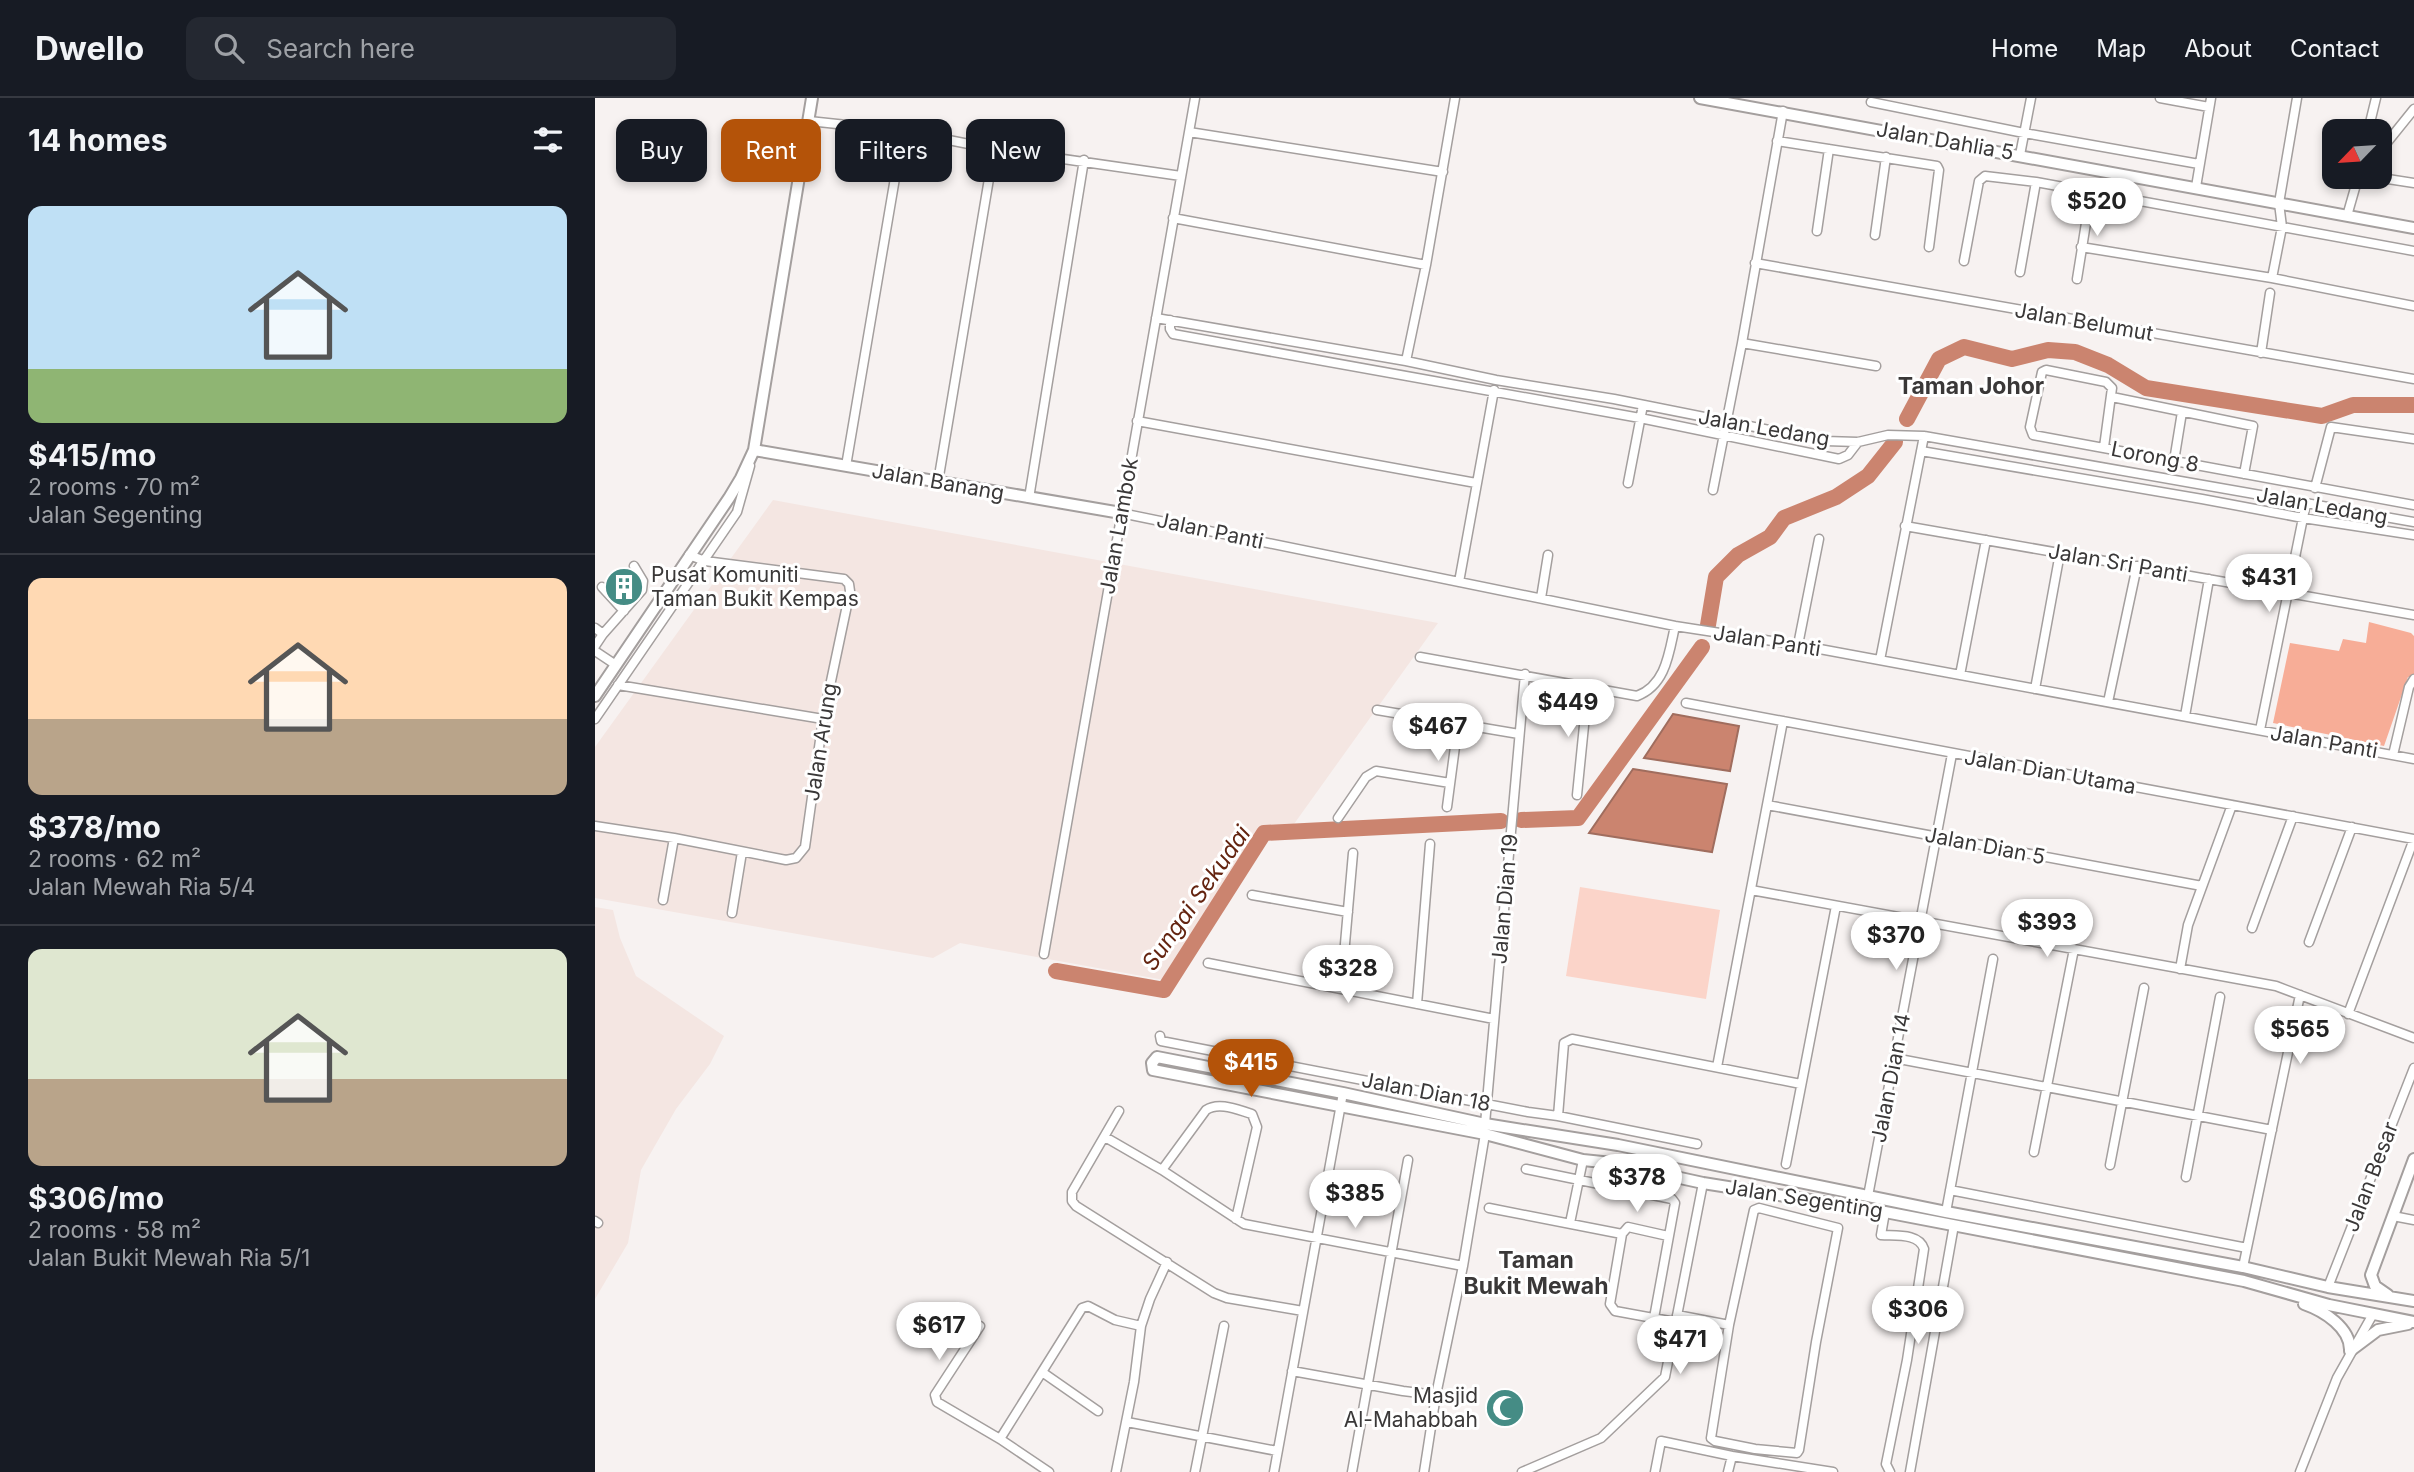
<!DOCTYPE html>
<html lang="en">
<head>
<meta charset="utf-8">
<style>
	:root { --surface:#171b24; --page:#242831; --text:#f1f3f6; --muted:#9ea1a6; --line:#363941; --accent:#b45309 }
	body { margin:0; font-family:Inter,sans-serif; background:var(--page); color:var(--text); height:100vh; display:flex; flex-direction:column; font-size:26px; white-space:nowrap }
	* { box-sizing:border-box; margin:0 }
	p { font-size:23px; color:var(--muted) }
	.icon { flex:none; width:38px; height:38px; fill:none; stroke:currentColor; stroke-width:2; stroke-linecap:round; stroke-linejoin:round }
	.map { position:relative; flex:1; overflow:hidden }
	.side { display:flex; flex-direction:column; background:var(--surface); width:595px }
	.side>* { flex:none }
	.hud { position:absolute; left:21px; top:21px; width:665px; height:63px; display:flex; gap:14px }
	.needle { width:46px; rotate:245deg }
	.buttons { position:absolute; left:1727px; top:21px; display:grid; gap:14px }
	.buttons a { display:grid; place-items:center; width:70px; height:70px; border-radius:14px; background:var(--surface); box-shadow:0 4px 10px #0003; font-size:35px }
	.price { position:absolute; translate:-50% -60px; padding:0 16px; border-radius:24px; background:#fff; color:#222; font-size:23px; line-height:46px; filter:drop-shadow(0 2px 4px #0008) }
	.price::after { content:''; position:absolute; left:50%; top:42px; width:21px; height:16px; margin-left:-10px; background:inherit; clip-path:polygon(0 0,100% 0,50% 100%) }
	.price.on { background:var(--accent); color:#fff }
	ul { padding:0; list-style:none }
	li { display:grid; align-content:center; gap:14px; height:371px; padding:0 28px }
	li+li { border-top:2px solid var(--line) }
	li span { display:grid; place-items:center; height:217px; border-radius:14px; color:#555 }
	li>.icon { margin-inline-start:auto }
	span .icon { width:126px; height:126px; fill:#fffc; stroke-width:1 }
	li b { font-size:30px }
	h2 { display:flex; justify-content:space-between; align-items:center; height:84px; padding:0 28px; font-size:30px }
	.chip { padding:0 24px; border-radius:14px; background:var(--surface); box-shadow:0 4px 10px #0003; font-size:24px; line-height:63px }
	.chip.on { background:var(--accent); color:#fff }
	header { display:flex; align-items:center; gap:42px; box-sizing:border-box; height:98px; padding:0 35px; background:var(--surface); border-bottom:2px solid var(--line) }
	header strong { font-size:33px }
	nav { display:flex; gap:38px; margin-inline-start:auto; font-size:24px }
	.search { width:490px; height:63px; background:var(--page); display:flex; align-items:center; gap:18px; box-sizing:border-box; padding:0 24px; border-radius:14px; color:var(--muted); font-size:26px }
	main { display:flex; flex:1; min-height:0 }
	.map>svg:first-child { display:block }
	.built { fill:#f4e6e2 }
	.green { fill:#fbd4c9 }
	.forest { fill:#f7ad97 }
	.water { fill:#cb846f; stroke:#a06d5e; stroke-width:2 }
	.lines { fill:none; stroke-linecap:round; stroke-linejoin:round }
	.river { stroke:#cb846f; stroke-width:16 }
	.street-casing { stroke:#a49f9e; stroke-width:11 }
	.secondary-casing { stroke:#a49f9e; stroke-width:14 }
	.street { stroke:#fff; stroke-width:8 }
	.secondary { stroke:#fff; stroke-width:10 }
	.labels { text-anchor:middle; stroke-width:6; stroke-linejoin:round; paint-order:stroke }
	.street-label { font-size:21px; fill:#3a3838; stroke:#fff }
	.poi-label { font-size:21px; fill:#3a3838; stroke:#fff; text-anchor:start }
	.neighbourhood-label { font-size:23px; font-weight:bold; fill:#3a3838; stroke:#fff }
	.water-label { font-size:23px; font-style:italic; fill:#642410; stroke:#fff }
</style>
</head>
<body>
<header>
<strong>Dwello</strong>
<div class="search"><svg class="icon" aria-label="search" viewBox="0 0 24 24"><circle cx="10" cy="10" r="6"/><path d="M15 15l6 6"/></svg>Search here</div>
<nav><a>Home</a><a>Map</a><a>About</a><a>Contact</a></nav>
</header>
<main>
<section class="side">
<h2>14 homes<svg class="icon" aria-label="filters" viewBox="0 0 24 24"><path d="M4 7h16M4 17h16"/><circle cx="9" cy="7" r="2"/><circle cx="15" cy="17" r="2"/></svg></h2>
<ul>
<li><span style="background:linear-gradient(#bfe0f5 75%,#8fb573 0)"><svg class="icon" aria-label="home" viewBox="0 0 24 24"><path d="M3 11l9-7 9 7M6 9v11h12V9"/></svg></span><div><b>$415/mo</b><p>2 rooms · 70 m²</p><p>Jalan Segenting</p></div></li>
<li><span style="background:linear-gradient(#ffd9b3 65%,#b9a48a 0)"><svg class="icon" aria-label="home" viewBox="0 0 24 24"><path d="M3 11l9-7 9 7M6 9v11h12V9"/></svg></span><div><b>$378/mo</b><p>2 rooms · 62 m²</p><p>Jalan Mewah Ria 5/4</p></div></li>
<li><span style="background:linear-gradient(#dfe7d0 60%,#b9a48a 0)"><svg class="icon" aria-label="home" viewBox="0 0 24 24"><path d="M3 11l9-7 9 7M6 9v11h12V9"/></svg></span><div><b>$306/mo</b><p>2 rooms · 58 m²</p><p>Jalan Bukit Mewah Ria 5/1</p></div></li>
</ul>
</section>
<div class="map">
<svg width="1819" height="1374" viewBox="0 0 1819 1374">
	<rect width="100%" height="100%" fill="#f7f2f1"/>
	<path class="built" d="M178 402 843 525 699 726 669 728 569 882 365 845 338 860 0 800V649Z
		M0 809 18 812 25 840 41 878 129 938 115 966 81 1011 46 1072 33 1145 0 1201Z"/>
	<path class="green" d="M985 789 1125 812 1111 901 971 878Z"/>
	<path class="forest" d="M1774 524 1816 535 1819 538V579H1813L1789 648 1678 625 1695 545 1744 553 1748 541 1771 545Z"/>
	<path class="water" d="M1078 616 1144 628 1135 673 1049 660Z
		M1038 671 1132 686 1117 754 994 735Z"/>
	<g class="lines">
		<path class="river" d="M1312 321 1344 261 1369 249 1417 261 1453 252 1480 254 1513 267 1551 290 1727 318 1758 307H1819
			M1113 527 1121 479 1143 457 1175 439 1189 420 1241 399 1273 378 1300 344
			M926 722 983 720 1107 549
			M461 873 569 892 669 735 906 723"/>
		<g class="street-casing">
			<path id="street" d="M1565 0 1614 9
				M1276 4 1429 35 1604 66
				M214 23 308 33 399 51 586 78
				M1773 33 1781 0
				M594 34 848 74
				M1182 43 1342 68 1344 72 1334 149
				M1425 57 1436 0
				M1785 57 1790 47 1819 11
				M1780 79 1819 85
				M1601 89 1616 0
				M1752 118 1762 83 1773 79
				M578 120 831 167
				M1222 133 1234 51
				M1280 137 1291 59
				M1486 149 1677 180 1819 208
				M1369 163 1384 83 1390 78 1441 84 1819 153
				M1160 165 1819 281
				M1425 174 1441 84
				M1677 180 1687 129 1684 105 1702 0
				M1482 181 1496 94
				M561 220 811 263 901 282 1019 301 1230 343 1263 344 1293 337 1329 338 1819 424
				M575 222V231L578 236 1045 320 1244 361 1253 357 1263 344
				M1147 245 1281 268
				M1666 255 1675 195
				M811 263 831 167 860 0
				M1517 299 1658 328 1649 376
				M542 323 881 385
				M1509 349 1517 290 1511 284 1451 272 1447 274 1435 329 1438 337 1819 407
				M1326 353 1607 401 1708 420 1819 437
				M1579 363 1587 314
				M251 368 308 33
				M343 384 399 51
				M1033 385 1048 307
				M1720 390 1736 329 1819 341
				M1118 392 1147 245 1188 13
				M434 400 489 62
				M526 415 1080 528 1203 547 1819 661
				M1310 428 1819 517
				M864 484 899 292
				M7 489 29 513
				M946 500 953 457
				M0 530 8 536 0 548
				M8 536 47 492 48 483 39 468
				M1203 547 1224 441
				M0 553 21 567
				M825 559 1042 598C1071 587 1074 555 1080 528
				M1285 562 1329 338
				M1365 577 1391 442
				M23 587 228 621
				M1440 591 1465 455
				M1513 604 1542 468
				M1091 605 1819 741 1753 916
				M782 612 924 636
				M1590 618 1614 481
				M0 621 142 414 155 368
				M1665 632 1711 405
				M1798 657 1814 589 1819 581
				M982 697 993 588
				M1172 707 1607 788
				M852 709 863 626
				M743 720 771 679 781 673 855 685
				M0 728 79 740 191 762 201 760 210 749 228 621 255 493 254 486 249 481 110 463 94 457
				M1156 792 1681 888 1819 940
				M657 797 753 814
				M68 802 79 740
				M137 815 147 754
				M1657 830 1698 718
				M1714 844 1757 729
				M449 856 600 0
				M613 865 899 921
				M1585 871 1593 827 1637 707
				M746 891 758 755
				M822 906 835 746
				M565 938 566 943 933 1014 963 1018 1102 1046
				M1299 960 1677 1032
				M1122 969 1188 623
				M524 1013 477 1094V1103L481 1108 619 1195 632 1200 708 1213
				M963 1018 969 945 977 941 1206 986
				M890 1026 930 576
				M510 1039 567 1072 649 1126 868 1168
				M1439 1054 1479 851
				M1191 1066 1241 808
				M1515 1067 1549 890
				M931 1071 1077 1101 1080 1105 1059 1220
				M567 1072 611 1012C624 1003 643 1012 657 1016L662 1029 641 1121
				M1591 1079 1625 899
				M1355 1092 1652 1150
				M1273 1098 1357 656
				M894 1110 1027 1136 1015 1206 1020 1213 1080 1224
				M1164 1110 1243 1130 1221 1244 1204 1352 1202 1355 1160 1351 1120 1343 1116 1340 1134 1227 1159 1112Z
				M1290 1114 1286 1137C1301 1138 1324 1135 1329 1151L1312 1262 1291 1366 1295 1374
				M1351 1114 1398 861
				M1798 1118 1819 1122
				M0 1123 3 1125
				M975 1125 988 1062
				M1027 1136 1033 1129 1073 1138
				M1648 1169 1705 897
				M1733 1189 1819 970
				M1082 1217 1134 1227
				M385 1228 340 1297 342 1304 405 1341 454 1374
				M697 1273 808 1293 841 1297
				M447 1274 503 1313
				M532 1324 682 1353
				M405 1341 487 1210 493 1208 520 1222 546 1228
				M521 1374 539 1284 546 1228 555 1201 572 1164
				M600 1374 629 1228
				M679 1374 748 995
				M757 1374 813 1062
				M829 1374 841 1297 868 1168 890 1036
				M927 1374 1006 1340 1070 1279 1108 1085
				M1060 1374 1066 1343 1137 1358 1238 1374
				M1133 1374 1137 1358
				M1315 1374 1359 1127
				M1705 1374 1742 1280 1778 1216"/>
		</g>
		<g class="secondary-casing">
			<path id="secondary" d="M1105 0 1819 130
				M159 352 526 415
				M0 598 134 400 146 380 159 352 217 0
				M1793 1197 1780 1188 1776 1177 1819 1061
				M1819 1203 1733 1189 1648 1169 1351 1114 1023 1047 890 1026 748 995 562 959 557 965 558 972 890 1036 988 1062 1017 1065 1108 1085 1290 1114 1649 1183 1734 1207 1819 1224
				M1709 1206C1729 1213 1756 1230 1755 1253
				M1755 1253 1783 1232 1813 1226"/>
		</g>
		<use href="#street" class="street"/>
		<use href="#secondary" class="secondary"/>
	</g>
	<defs>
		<g id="building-disc" transform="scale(2.0125)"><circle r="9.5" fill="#458c85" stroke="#fff"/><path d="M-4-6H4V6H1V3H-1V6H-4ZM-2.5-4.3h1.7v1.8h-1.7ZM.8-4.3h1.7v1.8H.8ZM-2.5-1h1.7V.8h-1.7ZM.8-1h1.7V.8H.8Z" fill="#fff"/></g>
		<g id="mosque-disc" transform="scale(2.0125)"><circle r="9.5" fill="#458c85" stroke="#fff"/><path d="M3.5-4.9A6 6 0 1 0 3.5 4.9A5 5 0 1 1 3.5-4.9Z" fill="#fff"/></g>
	</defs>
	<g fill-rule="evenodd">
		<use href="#building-disc" x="29" y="489"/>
		<use href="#mosque-disc" x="910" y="1310"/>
	</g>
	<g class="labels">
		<g class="street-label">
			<text transform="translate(1350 43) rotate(10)" y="7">Jalan Dahlia 5</text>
			<text transform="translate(1489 224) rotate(10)" y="7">Jalan Belumut</text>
			<text transform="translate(1169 330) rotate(10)" y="7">Jalan Ledang</text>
			<text transform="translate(1560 359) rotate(11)" y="7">Lorong 8</text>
			<text transform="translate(343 384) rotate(10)" y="7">Jalan Banang</text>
			<text transform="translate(1727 408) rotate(10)" y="7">Jalan Ledang</text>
			<text transform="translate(524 428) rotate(-80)" y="7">Jalan Lambok</text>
			<text transform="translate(615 433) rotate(12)" y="7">Jalan Panti</text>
			<text transform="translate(1523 465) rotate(10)" y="7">Jalan Sri Panti</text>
			<text transform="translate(1172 543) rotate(9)" y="7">Jalan Panti</text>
			<text transform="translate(226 644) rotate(-81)" y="7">Jalan Arung</text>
			<text transform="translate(1729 644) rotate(10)" y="7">Jalan Panti</text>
			<text transform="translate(1455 674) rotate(10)" y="7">Jalan Dian Utama</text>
			<text transform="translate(1390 748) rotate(11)" y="7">Jalan Dian 5</text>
			<text transform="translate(910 801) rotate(-85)" y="7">Jalan Dian 19</text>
			<text transform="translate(1296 980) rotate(-79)" y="7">Jalan Dian 14</text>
			<text transform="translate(831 994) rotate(11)" y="7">Jalan Dian 18</text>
			<text transform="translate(1776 1079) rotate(-69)" y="7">Jalan Besar</text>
			<text transform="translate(1209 1101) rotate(9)" y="7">Jalan Segenting</text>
		</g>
		<g class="poi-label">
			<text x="56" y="484">Pusat Komuniti<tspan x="56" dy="24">Taman Bukit Kempas</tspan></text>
			<text x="883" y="1305" text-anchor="end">Masjid<tspan x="883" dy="24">Al-Mahabbah</tspan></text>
		</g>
		<g class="neighbourhood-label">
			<text x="1376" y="296">Taman Johor</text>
			<text x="941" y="1170">Taman<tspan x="941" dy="26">Bukit Mewah</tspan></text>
		</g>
		<g class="water-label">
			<text transform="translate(601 800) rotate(-55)" y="8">Sungai Sekudai</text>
		</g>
	</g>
</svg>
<div class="buttons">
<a><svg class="needle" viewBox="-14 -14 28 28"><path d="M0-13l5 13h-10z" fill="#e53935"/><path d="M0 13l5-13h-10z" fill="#9ea1a6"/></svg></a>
</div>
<b class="price" style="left:1502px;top:140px">$520</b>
<b class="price" style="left:1674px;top:516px">$431</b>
<b class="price" style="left:973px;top:641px">$449</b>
<b class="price" style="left:843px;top:665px">$467</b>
<b class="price" style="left:1452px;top:861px">$393</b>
<b class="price" style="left:1301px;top:874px">$370</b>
<b class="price" style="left:753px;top:907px">$328</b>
<b class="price" style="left:1705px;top:968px">$565</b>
<b class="price on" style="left:656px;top:1001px">$415</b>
<b class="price" style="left:1042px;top:1116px">$378</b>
<b class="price" style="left:760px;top:1132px">$385</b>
<b class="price" style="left:1323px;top:1248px">$306</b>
<b class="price" style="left:344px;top:1264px">$617</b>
<b class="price" style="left:1085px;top:1278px">$471</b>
<div class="hud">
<a class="chip">Buy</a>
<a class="chip on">Rent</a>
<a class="chip">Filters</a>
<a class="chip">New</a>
</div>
</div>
</main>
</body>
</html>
